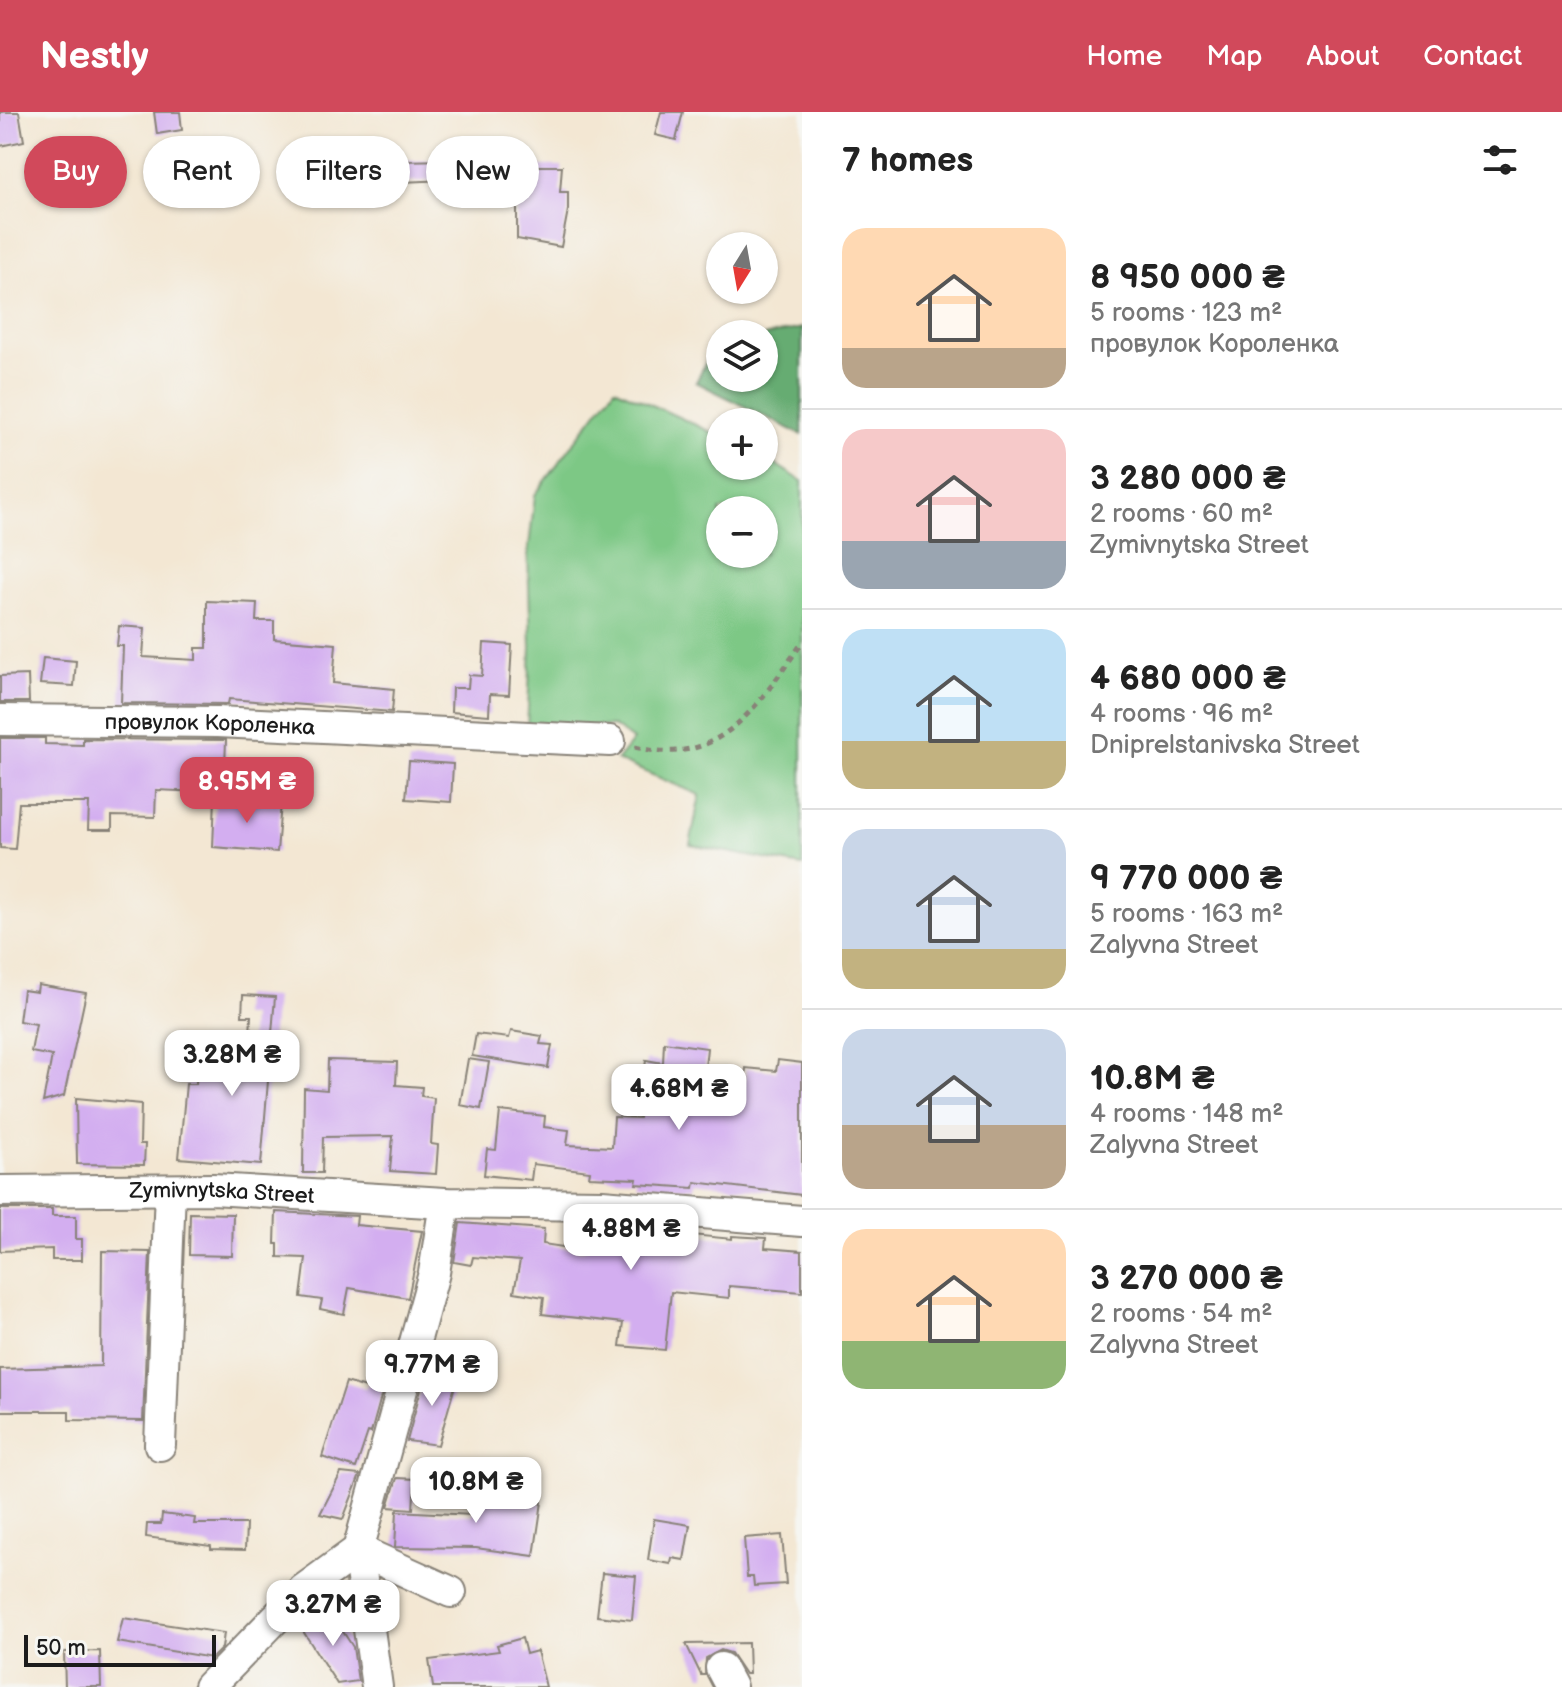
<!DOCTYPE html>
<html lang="en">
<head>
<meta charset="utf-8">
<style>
	:root { --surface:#fff; --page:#f6f6f6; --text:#222; --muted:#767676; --line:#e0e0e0; --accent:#d1495b }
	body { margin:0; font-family:"Balsamiq Sans",sans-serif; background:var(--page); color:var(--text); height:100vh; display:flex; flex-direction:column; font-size:30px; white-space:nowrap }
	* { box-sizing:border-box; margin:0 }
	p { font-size:26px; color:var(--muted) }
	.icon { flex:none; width:44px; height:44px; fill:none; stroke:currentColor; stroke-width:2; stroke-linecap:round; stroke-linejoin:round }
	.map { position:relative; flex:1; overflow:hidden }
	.sheet { display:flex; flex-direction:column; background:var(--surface); width:760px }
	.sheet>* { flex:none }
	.guide { position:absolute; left:24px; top:24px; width:658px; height:72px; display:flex; gap:16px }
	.needle { width:52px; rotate:191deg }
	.controls { position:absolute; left:706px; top:120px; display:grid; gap:16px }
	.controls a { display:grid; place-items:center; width:72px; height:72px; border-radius:50%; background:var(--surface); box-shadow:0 2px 6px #0004; font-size:40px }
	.scale { position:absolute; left:24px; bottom:20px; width:192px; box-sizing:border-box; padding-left:8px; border:4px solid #1c1c1c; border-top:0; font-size:22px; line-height:28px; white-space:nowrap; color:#1c1c1c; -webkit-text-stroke:6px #f6f6f2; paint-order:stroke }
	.price { position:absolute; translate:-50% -68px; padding:0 18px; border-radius:16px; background:#fff; color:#222; font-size:26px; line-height:52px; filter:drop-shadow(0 2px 4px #0008) }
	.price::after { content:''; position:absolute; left:50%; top:48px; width:24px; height:18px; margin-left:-12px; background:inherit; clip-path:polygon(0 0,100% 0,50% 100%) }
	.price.on { background:var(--accent); color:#fff }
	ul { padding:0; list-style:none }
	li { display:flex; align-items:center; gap:24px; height:200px; padding:0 40px }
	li+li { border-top:2px solid var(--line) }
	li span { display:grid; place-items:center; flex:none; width:224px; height:160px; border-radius:24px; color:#555 }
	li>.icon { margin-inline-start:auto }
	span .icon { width:96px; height:96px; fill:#fffc; stroke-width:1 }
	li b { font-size:34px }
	h2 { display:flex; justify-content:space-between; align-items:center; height:96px; padding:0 40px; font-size:34px }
	.chip { padding:0 28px; border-radius:36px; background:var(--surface); box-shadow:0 2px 6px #0004; font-size:28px; line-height:72px }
	.chip.on { background:var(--accent); color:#fff }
	header { display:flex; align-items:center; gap:48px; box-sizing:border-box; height:112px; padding:0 40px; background:var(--accent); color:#fff }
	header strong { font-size:38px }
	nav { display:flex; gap:44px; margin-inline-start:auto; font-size:28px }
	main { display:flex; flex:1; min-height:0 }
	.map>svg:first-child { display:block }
	.green { fill:#7dc885; stroke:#4c7250; stroke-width:2; fill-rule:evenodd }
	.forest { fill:#66ac72; stroke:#416447; stroke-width:2 }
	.building { fill:#d3aef0 }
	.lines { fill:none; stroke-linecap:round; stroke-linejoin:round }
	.minor-casing { stroke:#888278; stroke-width:34 }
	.path { stroke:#888278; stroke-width:5; stroke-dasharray:6 6; stroke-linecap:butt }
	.minor { stroke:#fff; stroke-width:30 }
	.labels { text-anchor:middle; stroke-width:7; stroke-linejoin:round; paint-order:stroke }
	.street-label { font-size:22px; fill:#1c1c1c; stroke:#f6f6f2 }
</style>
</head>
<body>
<header>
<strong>Nestly</strong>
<nav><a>Home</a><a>Map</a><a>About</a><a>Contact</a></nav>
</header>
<main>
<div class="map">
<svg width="802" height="1575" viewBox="0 0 802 1575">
	<rect width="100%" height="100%" fill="#f6f6f2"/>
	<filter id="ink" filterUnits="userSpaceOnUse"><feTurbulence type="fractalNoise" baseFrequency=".0125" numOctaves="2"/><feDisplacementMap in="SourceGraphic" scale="16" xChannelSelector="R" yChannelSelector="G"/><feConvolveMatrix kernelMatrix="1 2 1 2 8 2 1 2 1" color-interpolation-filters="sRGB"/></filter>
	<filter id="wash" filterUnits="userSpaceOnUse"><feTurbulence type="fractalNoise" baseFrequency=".006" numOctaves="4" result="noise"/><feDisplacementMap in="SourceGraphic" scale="32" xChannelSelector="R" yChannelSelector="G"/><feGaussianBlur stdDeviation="1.8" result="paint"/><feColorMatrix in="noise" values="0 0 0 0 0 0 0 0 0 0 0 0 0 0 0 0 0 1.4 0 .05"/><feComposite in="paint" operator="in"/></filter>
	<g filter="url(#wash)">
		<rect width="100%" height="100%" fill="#f3e7d3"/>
		<path class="green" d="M615 276 720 324V354H764V345L802 369V754L690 733 700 683 617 648 633 628 613 614 527 617 531 535 528 443 535 383ZM720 398H764V442H720Z"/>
		<path class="forest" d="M802 216V323L696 270 714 234 720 233V266H764V224Z"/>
		<g id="blocks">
			<path class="building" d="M0 0H19L24 29 0 34Z
				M154 0H180L182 18 157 22Z
				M661 0H683L676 28 655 23Z
				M448 48 447 68 401 70V49Z
				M524 54H562L560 80H568V98L561 135 517 127V92H524Z
				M207 489 257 491 256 509H274V527L336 532 333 571 394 577 392 600 229 587 228 592 121 591 123 534H117L119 514 145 516 143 545 196 548V536H207Z
				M484 531 512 533 509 583 490 582 489 603 451 600 452 576H468L469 563 482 564Z
				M43 546 76 549 74 574 40 572Z
				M28 563 29 590H0V564Z
				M0 626H45V632L83 633V627L226 628 224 681 156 678 155 705 112 704V718H88L89 691H19L15 737 0 736Z
				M409 649 453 652 451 690 406 687Z
				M215 686 281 691 277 740 213 735Z
				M38 873 86 881 64 984 43 990 52 944 31 940 36 912 19 909 23 878 37 880Z
				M243 883 275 885 261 1053 179 1046 186 972H196L197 951 240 954V943H249L251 904H242Z
				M511 919 542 924 540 932 552 933 548 956 472 944 476 922 509 926Z
				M664 930 707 936 703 975 744 978 746 956 776 959 778 948 802 951V1083L695 1070 694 1076 636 1072 637 1067 589 1065 590 1059 533 1052 531 1068 484 1063 487 1037 496 1038 500 999 545 1004 544 1015 569 1018 567 1033 612 1035 614 1005 639 1006 646 948 663 951Z
				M468 947 489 950 481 997 460 993Z
				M328 948 397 950 396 973 422 975 421 984 434 986 431 1032 438 1033 436 1062 390 1059 393 1024 323 1025 322 1061H303L304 976 327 978Z
				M76 986 141 992 140 1032H145L144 1053 77 1052Z
				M0 1097H52V1104H76V1127H82V1148H52V1137L0 1139Z
				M276 1100 357 1104 356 1113 422 1119 408 1186 349 1176 344 1202 320 1197 322 1188 301 1185 306 1146 278 1145V1132H275Z
				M190 1101 233 1102 232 1144 189 1143Z
				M460 1111 544 1117 543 1132 582 1138 588 1136 590 1113 732 1127V1124L766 1126 765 1136 802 1139V1180L729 1174V1186L671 1180 665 1238 620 1234 623 1211 542 1202 544 1185 514 1180 520 1149 473 1145 471 1153 454 1150Z
				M102 1139 150 1140 143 1309 69 1308V1299H0V1257L101 1254Z
				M426 1258 457 1267 438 1333 407 1329Z
				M373 1259 387 1263 371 1321 368 1320 356 1356 322 1345 346 1270 366 1276Z
				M341 1361 360 1363 343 1407 320 1402Z
				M397 1366 415 1367 413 1397 388 1395Z
				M479 1372 509 1375 508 1385 542 1390 534 1444 476 1436 395 1435 397 1399 472 1403Z
				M162 1402 195 1406 194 1412H246L245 1438 211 1437V1434L146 1425 147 1412H161Z
				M654 1407 690 1413 684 1448 672 1446 671 1452 648 1448Z
				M782 1423 786 1472 754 1474 753 1465H747L744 1426Z
				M602 1461 636 1464 632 1508 597 1504Z
				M329 1498 353 1535 358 1569 337 1572 301 1516Z
				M123 1506 224 1521 222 1536 212 1546 117 1530Z
				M522 1526 526 1542 537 1539 546 1575H433L429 1548 499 1539 497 1533Z
				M748 1531 749 1562H745L731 1541 721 1538 706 1546 705 1563H701L686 1532Z
				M100 1539 101 1575H65L64 1540Z"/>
		</g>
	</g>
	<g filter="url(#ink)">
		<use href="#blocks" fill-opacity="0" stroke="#888278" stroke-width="2"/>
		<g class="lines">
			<g class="minor-casing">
				<g id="minor">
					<path id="s1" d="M0 608 217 610 610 629"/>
					<path id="s2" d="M0 1079 213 1077 445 1091 602 1093 802 1109"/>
					<path d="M160 1333 170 1078"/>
					<path d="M358 1438 377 1575"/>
					<path d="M358 1438 451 1480"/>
					<path d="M721 1556 731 1575"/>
					<path d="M209 1575 303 1478 358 1438 434 1161 445 1091"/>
				</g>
			</g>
			<path class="path" d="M635 635C722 657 758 592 802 531"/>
			<use href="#minor" class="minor"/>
		</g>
	</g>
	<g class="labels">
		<g class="street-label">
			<text dy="8" stroke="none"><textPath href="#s1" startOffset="210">провулок Короленка</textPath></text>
			<text dy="8" stroke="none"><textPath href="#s2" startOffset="222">Zymivnytska Street</textPath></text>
		</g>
	</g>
</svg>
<div class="controls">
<a><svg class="needle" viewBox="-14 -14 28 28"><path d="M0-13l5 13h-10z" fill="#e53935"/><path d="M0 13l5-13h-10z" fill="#767676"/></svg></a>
<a><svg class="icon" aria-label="layers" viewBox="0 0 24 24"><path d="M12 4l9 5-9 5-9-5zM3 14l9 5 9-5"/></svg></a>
<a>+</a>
<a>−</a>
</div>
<div class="scale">50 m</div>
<b class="price on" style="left:247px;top:713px">8.95M ₴</b>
<b class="price" style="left:232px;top:986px">3.28M ₴</b>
<b class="price" style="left:679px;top:1020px">4.68M ₴</b>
<b class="price" style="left:631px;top:1160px">4.88M ₴</b>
<b class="price" style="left:432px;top:1296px">9.77M ₴</b>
<b class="price" style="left:476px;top:1413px">10.8M ₴</b>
<b class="price" style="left:333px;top:1536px">3.27M ₴</b>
<div class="guide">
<a class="chip on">Buy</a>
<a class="chip">Rent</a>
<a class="chip">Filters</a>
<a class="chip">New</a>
</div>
</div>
<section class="sheet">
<h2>7 homes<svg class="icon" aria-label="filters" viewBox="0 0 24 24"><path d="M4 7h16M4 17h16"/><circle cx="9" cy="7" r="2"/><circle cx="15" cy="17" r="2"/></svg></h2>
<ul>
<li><span style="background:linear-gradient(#ffd9b3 75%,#b9a48a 0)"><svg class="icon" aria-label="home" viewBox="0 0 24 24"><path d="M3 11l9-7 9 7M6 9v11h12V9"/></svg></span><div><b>8 950 000 ₴</b><p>5 rooms · 123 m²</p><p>провулок Короленка</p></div></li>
<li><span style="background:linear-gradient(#f6c9c9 70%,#9aa5b1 0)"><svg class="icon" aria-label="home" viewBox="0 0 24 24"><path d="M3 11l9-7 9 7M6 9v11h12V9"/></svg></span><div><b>3 280 000 ₴</b><p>2 rooms · 60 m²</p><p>Zymivnytska Street</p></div></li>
<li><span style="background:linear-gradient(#bfe0f5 70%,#c2b280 0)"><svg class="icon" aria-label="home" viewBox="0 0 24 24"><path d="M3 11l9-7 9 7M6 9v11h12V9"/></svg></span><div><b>4 680 000 ₴</b><p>4 rooms · 96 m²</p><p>Dniprelstanivska Street</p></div></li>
<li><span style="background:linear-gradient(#c9d6e8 75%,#c2b280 0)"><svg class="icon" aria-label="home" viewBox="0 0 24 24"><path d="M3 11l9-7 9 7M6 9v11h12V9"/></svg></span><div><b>9 770 000 ₴</b><p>5 rooms · 163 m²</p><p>Zalyvna Street</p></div></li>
<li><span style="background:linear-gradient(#c9d6e8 60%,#b9a48a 0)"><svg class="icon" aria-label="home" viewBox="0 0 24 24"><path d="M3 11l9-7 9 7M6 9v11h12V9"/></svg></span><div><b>10.8M ₴</b><p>4 rooms · 148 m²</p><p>Zalyvna Street</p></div></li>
<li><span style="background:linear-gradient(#ffd9b3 70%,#8fb573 0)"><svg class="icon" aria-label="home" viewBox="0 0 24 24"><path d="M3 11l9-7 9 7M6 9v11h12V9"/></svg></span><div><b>3 270 000 ₴</b><p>2 rooms · 54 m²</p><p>Zalyvna Street</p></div></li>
</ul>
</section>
</main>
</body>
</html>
